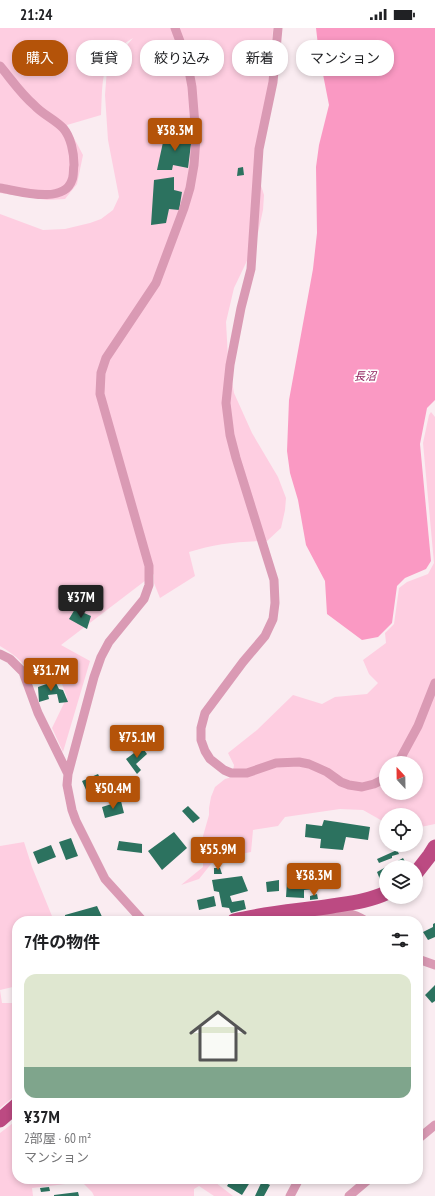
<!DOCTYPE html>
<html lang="ja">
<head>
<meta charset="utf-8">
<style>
	:root { --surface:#fff; --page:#f2f2f2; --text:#202124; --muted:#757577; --line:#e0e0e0; --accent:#b45309 }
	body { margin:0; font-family:"PT Sans Narrow","Noto Sans JP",sans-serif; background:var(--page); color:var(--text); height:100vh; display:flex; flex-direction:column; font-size:15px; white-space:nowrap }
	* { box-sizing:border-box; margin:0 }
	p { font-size:13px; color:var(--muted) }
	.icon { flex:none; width:22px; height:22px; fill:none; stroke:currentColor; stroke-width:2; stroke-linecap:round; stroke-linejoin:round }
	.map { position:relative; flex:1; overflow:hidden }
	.side { position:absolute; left:12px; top:888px; width:411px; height:268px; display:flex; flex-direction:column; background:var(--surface); border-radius:16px; box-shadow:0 2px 6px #0003 }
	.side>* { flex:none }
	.guide { position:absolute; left:12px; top:12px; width:411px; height:36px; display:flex; gap:8px }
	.needle { width:26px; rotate:338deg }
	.controls { position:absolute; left:379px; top:728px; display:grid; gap:8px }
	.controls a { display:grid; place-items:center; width:44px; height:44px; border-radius:50%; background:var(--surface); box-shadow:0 2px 6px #0003; font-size:20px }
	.price { position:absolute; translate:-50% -34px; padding:0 9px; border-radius:4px; background:var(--accent); color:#fff; font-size:13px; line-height:26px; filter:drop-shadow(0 1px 2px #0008) }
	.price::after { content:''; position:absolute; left:50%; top:24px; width:12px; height:9px; margin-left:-6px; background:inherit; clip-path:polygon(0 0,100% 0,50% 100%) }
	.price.current { background:#222; color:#fff }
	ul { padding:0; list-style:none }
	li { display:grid; align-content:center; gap:8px; height:212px; padding:0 12px }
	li+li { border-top:1px solid var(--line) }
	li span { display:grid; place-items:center; height:124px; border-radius:12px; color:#555 }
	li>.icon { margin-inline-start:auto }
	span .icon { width:72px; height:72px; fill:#fffc; stroke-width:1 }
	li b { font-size:17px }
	h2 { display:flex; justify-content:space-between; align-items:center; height:48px; padding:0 12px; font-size:17px }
	.tag { padding:0 14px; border-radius:16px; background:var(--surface); box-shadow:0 2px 6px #0003; font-size:14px; line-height:36px }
	.tag.current { background:var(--accent); color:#fff }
	.status { display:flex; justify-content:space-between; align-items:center; height:28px; padding:0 20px; background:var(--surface); direction:ltr }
	.status svg { height:11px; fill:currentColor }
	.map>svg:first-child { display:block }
	.green { fill:#fecee1; fill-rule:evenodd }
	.water { fill:#fa99c3 }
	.building { fill:#2c725f }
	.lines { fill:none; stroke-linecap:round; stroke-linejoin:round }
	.street { stroke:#da9ab4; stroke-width:9 }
	.primary { stroke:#bc4a82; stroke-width:15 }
	.labels { text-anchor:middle; stroke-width:3.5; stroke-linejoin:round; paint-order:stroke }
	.water-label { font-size:11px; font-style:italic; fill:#8e1f5b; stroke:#fff }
</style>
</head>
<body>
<div class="status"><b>21:24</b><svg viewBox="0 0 49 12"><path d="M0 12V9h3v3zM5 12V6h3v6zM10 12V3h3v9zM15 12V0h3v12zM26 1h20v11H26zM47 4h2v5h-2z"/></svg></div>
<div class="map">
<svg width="435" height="1168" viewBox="0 0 435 1168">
	<rect width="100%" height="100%" fill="#faecf1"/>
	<path class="green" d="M0 0H273L268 84 258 148 264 167 263 182 256 214 234 260 226 294 228 330 234 365 252 405 278 449 286 470 285 482 281 500 267 513C240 513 214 516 189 524L195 548 160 570 154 555V546L61 617 90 633 63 724 52 700 67 669 58 646 35 655C27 637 17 628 0 618V186L43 202 65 201 90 195 101 191 113 182 119 169 108 112 105 67 107 41 133 10C99 30 103 52 101 87L67 97 83 127 77 156 65 171 47 172 0 165Z
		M431 384 435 389V796L416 800V787H386V795L363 782 340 781 285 789 278 798 253 802 251 824 215 831 199 851 181 857 203 839V808L209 787V780L211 769 215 759 225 751 232 749 234 737 228 725 257 702 293 667 322 676 335 669 367 666 378 655 369 646 363 632 386 615 385 605 394 596 399 560 407 554 428 546 434 535 423 415 429 387ZM386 735H416V765H386Z
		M24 814 32 839 54 893H17V958L0 962 2 975H17V1066L0 1080V818Z
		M17 1092V1151H211L233 1168H214L199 1158 194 1161V1168H94L92 1164 82 1154 32 1160 33 1168H0V1105Z"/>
	<path class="water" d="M316 0H435V372L427 380 420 416 431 533 426 541 405 550 397 558 392 595 378 609 362 612 327 586 325 553 306 517 298 472 290 445 287 423 289 372 313 241 317 205 316 139 319 117 329 77 319 26Z"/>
	<path class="building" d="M165 105 192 108 188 140 173 137 172 142H157Z
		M243 139 244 147 237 148 238 140Z
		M174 149V162L182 164 179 182 169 181 166 195 151 197 154 152Z
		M75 581 91 588 87 601 69 591Z
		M55 653 59 661 63 662 68 674 59 675 57 666 48 667 49 671 39 674 38 659Z
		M142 719 147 726 136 736 141 742 137 746 126 731Z
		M98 746 103 756 87 764 82 753Z
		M121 773 124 785 105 790 102 779Z
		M188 778 200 790 193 795 182 783Z
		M324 792 370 799 368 812 346 809 343 822 320 820 321 811 305 809 306 796 322 798Z
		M174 804 187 820 162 842 148 823Z
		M71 810 78 828 66 832 59 814Z
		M119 813 142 816V825L117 822Z
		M51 817 56 829 38 836 33 824Z
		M397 822 399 826 392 828V830L379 835 377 831Z
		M403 830 408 839H387Z
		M386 839V852L381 854 377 844Z
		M214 840H220L222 846H214Z
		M242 848 248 863 230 868 232 874 244 872 246 881 231 885 229 880 222 879 219 864 214 863 212 852Z
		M279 852V863L267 864 266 854Z
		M287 854H313L314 861 304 862V870L286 869Z
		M317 866 318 871 310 872V868Z
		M214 868 216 878 199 882 197 872Z
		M97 878 104 893H65V887Z
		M435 895V909L428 912 423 904 433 899V896Z
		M435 957V973L432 975 425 967Z
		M231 1151H252L242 1167 227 1158Z
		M262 1153 270 1157 264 1168H255Z
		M49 1159 50 1163 41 1164 40 1160Z
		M78 1164 79 1168H54V1167Z"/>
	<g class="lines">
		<path class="street" d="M278 0 273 54 259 121 251 241 241 280 230 337 226 375 230 407 236 430 274 552 275 575 273 591 265 608 243 634 205 685 201 700V712L205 723 210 731 224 742 231 745H247L276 735 299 734 309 736 327 744 341 754 349 757 362 759 374 756 386 750
			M0 38C11 51 21 66 34 77 42 86 54 91 63 100 71 109 74 125 74 137 73 141 74 148 72 152 64 177 19 163 0 160
			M0 626 10 631 23 644 38 685 68 746
			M398 735 418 698 435 655
			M327 886C343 884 352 884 366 893
			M143 893 105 851 76 793 72 782 67 757 68 746 94 649 101 629 109 614 144 571 149 557V538L100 366 101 345 106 330 156 255 184 180 190 160 194 137 196 110 192 59 187 32 175 0
			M300 893 327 886V880
			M418 931 435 937
			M418 1111 435 1097
			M290 1168 299 1151
			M349 1168 369 1151"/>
		<path class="primary" d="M416 845 430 827 435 819
			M234 893C266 885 299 883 332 878 350 875 369 873 386 865
			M0 1092 17 1077"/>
	</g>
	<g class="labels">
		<g class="water-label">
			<text x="365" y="352">長沼</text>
		</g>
	</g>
</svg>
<div class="controls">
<a><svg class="needle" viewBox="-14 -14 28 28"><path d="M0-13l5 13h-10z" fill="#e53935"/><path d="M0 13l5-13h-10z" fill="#757577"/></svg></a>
<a><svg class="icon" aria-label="locate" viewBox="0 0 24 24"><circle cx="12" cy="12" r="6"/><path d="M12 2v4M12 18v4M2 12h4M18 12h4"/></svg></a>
<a><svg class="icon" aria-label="layers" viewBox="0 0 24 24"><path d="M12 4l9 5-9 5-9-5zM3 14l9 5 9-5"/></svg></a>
</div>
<b class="price" style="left:175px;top:124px">¥38.3M</b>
<b class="price current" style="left:81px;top:591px">¥37M</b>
<b class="price" style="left:51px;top:664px">¥31.7M</b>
<b class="price" style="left:137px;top:731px">¥75.1M</b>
<b class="price" style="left:113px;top:782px">¥50.4M</b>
<b class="price" style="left:218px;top:843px">¥55.9M</b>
<b class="price" style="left:314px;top:869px">¥38.3M</b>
<div class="guide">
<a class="tag current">購入</a>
<a class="tag">賃貸</a>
<a class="tag">絞り込み</a>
<a class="tag">新着</a>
<a class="tag">マンション</a>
</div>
<section class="side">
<h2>7件の物件<svg class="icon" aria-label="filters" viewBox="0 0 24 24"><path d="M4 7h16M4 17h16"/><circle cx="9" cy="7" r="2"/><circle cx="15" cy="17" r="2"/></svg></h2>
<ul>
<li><span style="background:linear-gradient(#dfe7d0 75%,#7fa58c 0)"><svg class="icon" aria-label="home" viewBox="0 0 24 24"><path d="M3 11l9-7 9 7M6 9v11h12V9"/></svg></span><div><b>¥37M</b><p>2部屋 · 60 m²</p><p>マンション</p></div></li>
</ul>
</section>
</div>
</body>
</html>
